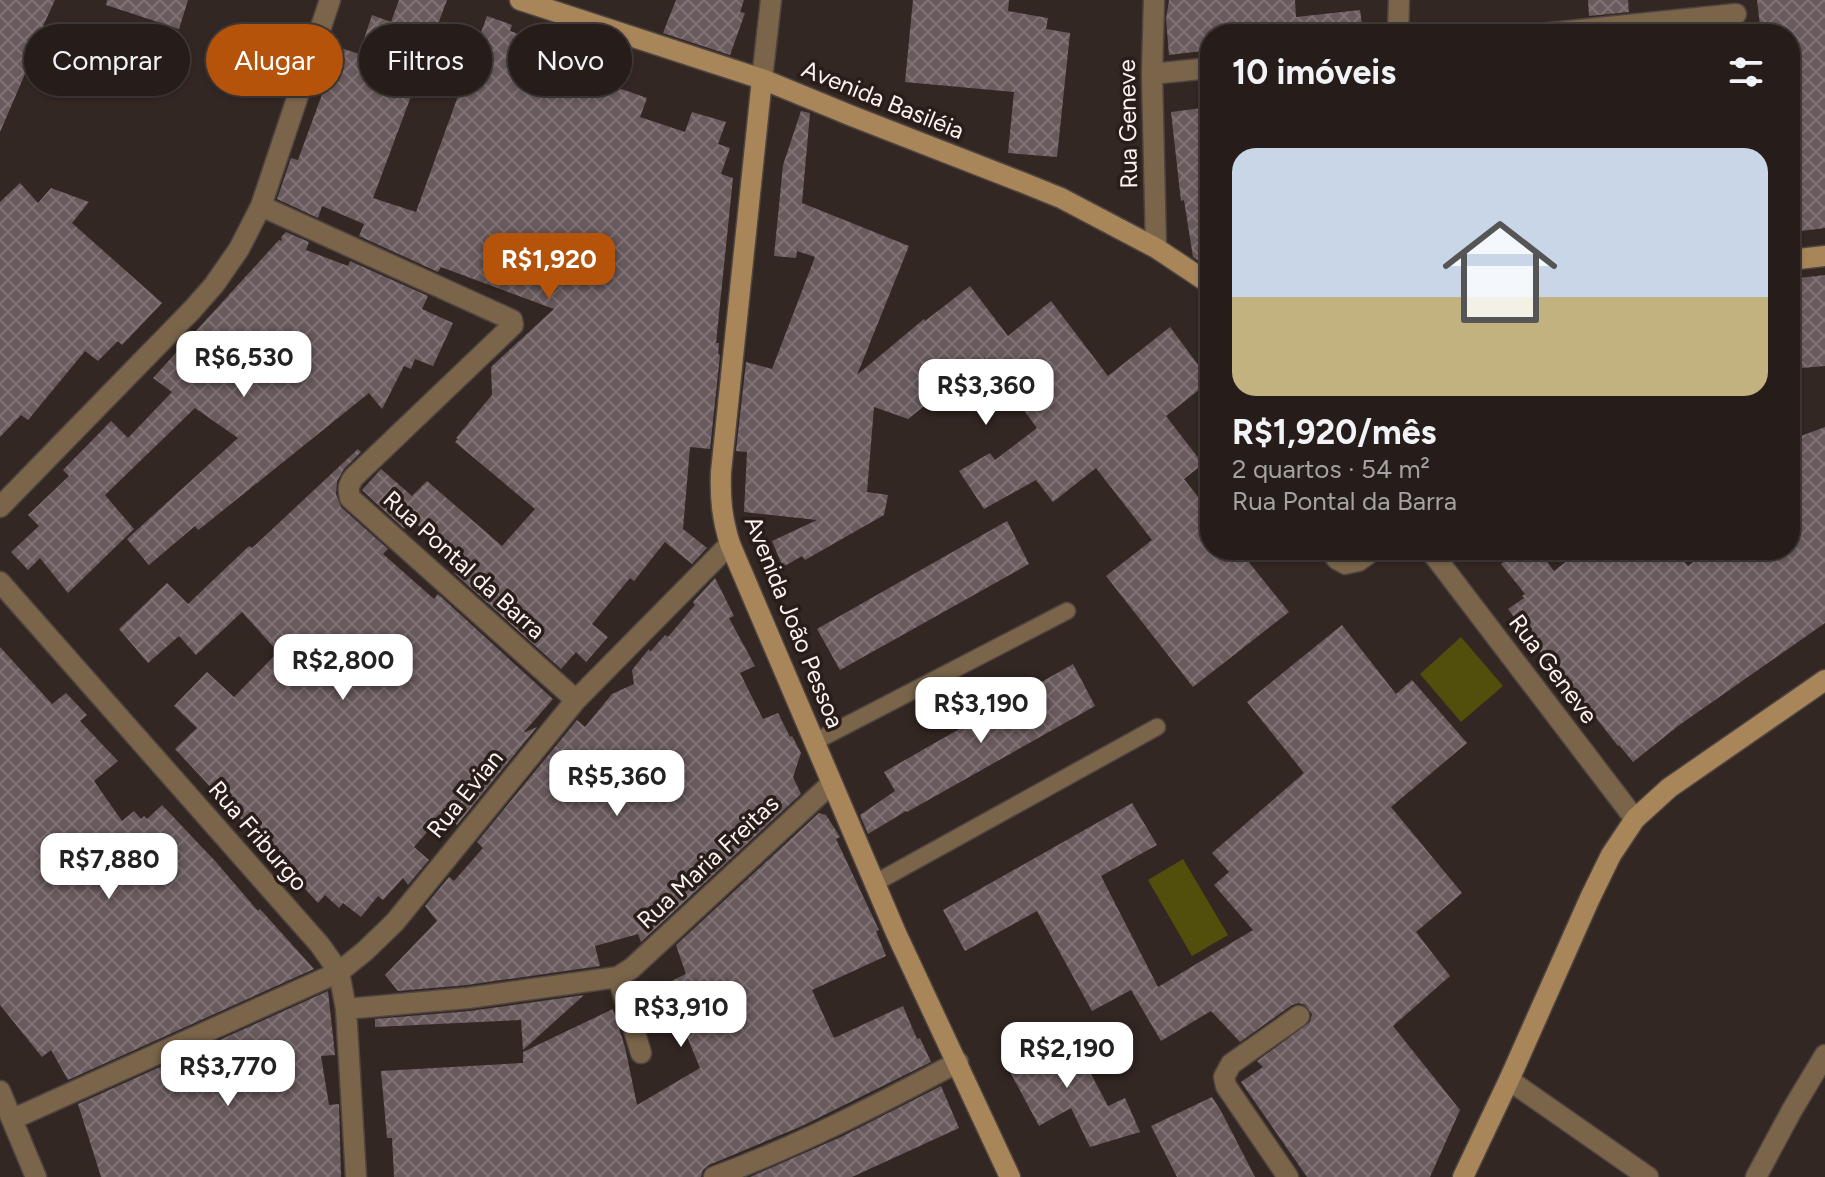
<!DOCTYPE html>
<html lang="pt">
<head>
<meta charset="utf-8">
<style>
	:root { --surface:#261d1a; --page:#322a27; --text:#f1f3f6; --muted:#a4a2a2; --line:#423b39; --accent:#b45309 }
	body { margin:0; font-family:Figtree,sans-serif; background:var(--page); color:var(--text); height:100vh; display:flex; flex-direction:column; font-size:30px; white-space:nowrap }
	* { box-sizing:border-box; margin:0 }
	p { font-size:26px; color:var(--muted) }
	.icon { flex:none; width:44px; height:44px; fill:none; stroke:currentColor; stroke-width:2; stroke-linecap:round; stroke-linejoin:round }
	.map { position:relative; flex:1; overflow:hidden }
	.side { position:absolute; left:1200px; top:24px; width:600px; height:536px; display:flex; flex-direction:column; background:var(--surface); border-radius:32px; box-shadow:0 2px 6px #0004,0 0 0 2px var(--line) }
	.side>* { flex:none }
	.guide { position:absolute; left:24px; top:24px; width:760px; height:72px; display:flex; gap:16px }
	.price { position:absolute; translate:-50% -68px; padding:0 18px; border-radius:16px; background:#fff; color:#222; font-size:26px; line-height:52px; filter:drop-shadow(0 2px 4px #0008) }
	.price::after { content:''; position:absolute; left:50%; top:48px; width:24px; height:18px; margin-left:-12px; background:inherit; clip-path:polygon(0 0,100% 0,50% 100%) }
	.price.active { background:var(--accent); color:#fff }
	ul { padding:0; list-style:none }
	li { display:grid; align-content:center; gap:16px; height:424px; padding:0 32px }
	li span { display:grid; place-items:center; height:248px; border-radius:24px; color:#555 }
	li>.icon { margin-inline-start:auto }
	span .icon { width:144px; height:144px; fill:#fffc; stroke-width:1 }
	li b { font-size:34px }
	h2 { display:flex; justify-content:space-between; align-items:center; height:96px; padding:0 32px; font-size:34px }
	.pill { padding:0 28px; border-radius:36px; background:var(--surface); box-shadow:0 2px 6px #0004,0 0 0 2px var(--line); font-size:28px; line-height:72px }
	.pill.active { background:var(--accent); color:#fff }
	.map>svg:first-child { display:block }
	.garden { fill:#524e0b }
	.building { fill:url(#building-cross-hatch) }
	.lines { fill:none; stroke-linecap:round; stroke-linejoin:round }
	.lane-casing { stroke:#4f4440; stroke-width:19 }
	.street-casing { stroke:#4f4440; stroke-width:23 }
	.secondary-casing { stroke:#4f4440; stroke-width:23 }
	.lane { stroke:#7a654a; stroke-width:16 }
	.street { stroke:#7a654a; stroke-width:20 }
	.secondary { stroke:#a8865a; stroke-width:20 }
	.labels { text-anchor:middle; stroke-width:7; stroke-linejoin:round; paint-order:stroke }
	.street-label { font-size:24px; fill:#fbf3f0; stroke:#291d19 }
</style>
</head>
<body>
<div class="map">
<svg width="1825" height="1177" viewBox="0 0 1825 1177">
	<defs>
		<pattern id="building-cross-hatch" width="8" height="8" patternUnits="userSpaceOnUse" patternTransform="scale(2)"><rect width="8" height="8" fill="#695a5d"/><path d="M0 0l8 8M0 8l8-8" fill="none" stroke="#7f7275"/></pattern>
	</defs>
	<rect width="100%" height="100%" fill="#332723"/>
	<path class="garden" d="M1461 637 1503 686 1461 722 1420 674Z
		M1183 859 1228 935 1192 956 1148 880Z"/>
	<path class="building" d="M0 0H55L26 63 28 67 0 132Z
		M107 0H188L179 29 106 5Z
		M399 0H447L373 198 416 212 487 16 512 25 510 31 558 47 562 41 588 49V51L612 61 604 83 647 98 640 117 685 132 692 112 726 122 718 144 730 148 721 174 733 178 716 343H719L718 354 720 355 710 449 690 447 683 529 707 548 692 564 665 542 634 581 630 578 592 624 608 637 586 662 576 652 561 669 454 573 462 563 412 520 404 529 362 490 381 469 412 496 427 481 502 546 535 509 455 442 458 439 456 438 492 395 491 367 554 309 441 267 438 272 359 236 364 224 322 206 318 218 277 199 291 158 298 160 324 89 318 87 335 46 359 54 372 15 391 22Z
		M676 0H744L740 12 745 13 730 55 663 33Z
		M913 0H1009L1008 11 1048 18 1046 29 1070 33 1057 157 1008 153 1014 92 905 82Z
		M1169 0H1295L1296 17 1360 10 1363 32 1348 34H1210V50L1169 55 1166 19Z
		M1588 0H1628L1629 12 1589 16Z
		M1757 0H1825V228L1801 231 1796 181 1790 182V34H1761Z
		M1210 107V268L1193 257 1184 200 1181 201 1171 112Z
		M801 111 810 113 802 203 909 246 857 375 924 319 925 321 970 286 1008 336 1051 301 1108 376 1170 327 1210 381 1166 416 1203 464 1184 479 1210 512V550H1239L1289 612 1193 687 1106 576 1152 540 1096 468 1053 502 1036 480 984 509 959 471 990 453 995 460 1037 428 985 358 908 419 874 407 867 492 888 495 884 515 805 560 802 556 783 567 772 541 817 520 744 512 747 452 736 451 746 362 772 369 815 257 797 251 796 258 774 256 783 165Z
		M20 183 38 203 51 188 89 202 72 223 162 303 122 345 118 341 98 361 85 351 28 420 21 415 0 437V202Z
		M286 232 309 242 306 250 348 266 350 261 428 296 422 309 453 323 433 366 415 359 411 369 404 366 382 409 369 393 201 528 198 530 195 526 149 565 127 539 238 438 195 408 105 495 134 529 68 593 40 558 28 570 11 552 39 526 28 515 69 476 63 470 111 421 128 438 172 392 153 378 279 240 282 241 281 237Z
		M1825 275V366L1790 369V279Z
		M1825 427V623L1678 726 1633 762 1619 745 1618 746 1560 672 1557 675 1508 609 1524 598 1522 596 1525 594 1501 564 1505 561 1496 550H1538L1554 571 1581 550H1675L1688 566 1709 550H1790V440Z
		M358 449 361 452 344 469 337 481 336 494 341 507 388 549 383 554 434 599 438 594 553 699 523 733 537 727 457 825 443 814 414 847 429 860 408 885 403 878 383 900 378 896 361 917 343 903 339 908 325 895 318 903 283 865 285 862 248 823 246 825 175 749 197 728 174 706 207 672 234 697 278 652 242 612 196 655 179 636 148 663 119 629 167 583 188 604 249 546 252 548Z
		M1007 521 1029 564 840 670 817 629Z
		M715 578 734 616 729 618 755 666 740 673 763 719 778 713 790 737 792 736 801 753 793 777 801 794 641 942 638 934 595 946 600 966 467 985 398 991 385 975 437 921 425 906 449 877 454 881 483 848 477 842 577 720 585 727 612 694 634 684 632 670 649 649 650 652 665 635 668 637 695 605 693 602Z
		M1342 625 1396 694 1412 680 1467 743 1391 807 1462 893 1416 932 1450 976 1393 1026 1460 1110 1430 1177H1307L1241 1082 1263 1067 1257 1061 1310 1022 1312 1014 1305 1005 1299 1003 1292 1005 1240 1042 1211 1011 1161 1041 1131 990 1092 1011 1037 911 965 951 943 910 1132 803 1157 845 1101 876 1158 987 1253 930 1214 885 1229 872 1212 853 1304 773 1247 702Z
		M0 647 52 704 66 693 87 715 80 721 118 761 94 781 122 821 134 811 141 819 144 816 147 819 162 805 216 862 258 911 260 909 314 969 68 1080 51 1050 42 1057 0 1005Z
		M1073 664 1095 706 907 812 906 811 868 834 860 815 895 791 884 772Z
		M819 813 826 815 840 837 836 839 879 930 876 931 886 956 812 990 834 1038 903 1006 917 1039 920 1038 931 1062 802 1126 709 1165 703 1170 701 1177H394L392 1138H387L381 1071 523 1063V1052L613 1009 625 1047 637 1105 700 1068 665 984 686 974 676 945Z
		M328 991 335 1055 321 1056 329 1105 339 1104 341 1177H101L78 1104Z
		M584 995 523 1050 521 1020 375 1027V1019L470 1011Z
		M1067 1029 1108 1106 1125 1098 1140 1132 1090 1147 1071 1108 1039 1126 1002 1057 1030 1043 1033 1047Z
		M941 1086 959 1128 852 1177H750L843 1136Z
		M1212 1097 1221 1111 1255 1177H1177L1151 1126Z"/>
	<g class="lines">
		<g class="lane-casing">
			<path id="lane" d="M1327 550 1336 561 1345 566 1359 563 1377 550
				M814 742 1067 611
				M875 883 1157 727"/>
		</g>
		<g class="street-casing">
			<path id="street" d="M1154 0 1152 74 1156 248
				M1398 34 1399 0
				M1540 34 1736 14
				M1152 74 1210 68
				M762 79 771 0
				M261 206 512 320 513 325 354 477C348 485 348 489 350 498L576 700
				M0 507 192 310 214 285 239 249 261 206 330 0
				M1430 550 1635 819
				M0 582 320 945 339 972 346 1009 356 1177
				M618 977 641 1053
				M346 1009 468 998 618 977 632 968 832 783
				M1509 1080 1648 1177
				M0 1091 36 1177
				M13 1119 339 972 365 951 395 922 576 700 730 544
				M714 1177C798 1146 878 1105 958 1062
				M1288 1177 1226 1086 1224 1077 1231 1064 1299 1016
				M1756 1177 1792 1110 1825 1055"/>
		</g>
		<g class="secondary-casing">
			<path id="secondary" d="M520 0 762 79 852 116 1024 183 1061 198 1156 248 1210 284
				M762 79 721 472C720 499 722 518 730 544L896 933 1010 1177
				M1790 260 1825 256
				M1463 1177 1509 1080 1590 898 1611 855 1635 819 1669 788 1825 680"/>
		</g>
		<use href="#lane" class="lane"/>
		<use href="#street" class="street"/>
		<use href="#secondary" class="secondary"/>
	</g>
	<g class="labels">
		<g class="street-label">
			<text transform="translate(883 100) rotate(22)" y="8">Avenida Basiléia</text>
			<text transform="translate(1128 124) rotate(-91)" y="8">Rua Geneve</text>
			<text transform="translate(464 565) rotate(42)" y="8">Rua Pontal da Barra</text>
			<text transform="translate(794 622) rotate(68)" y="8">Avenida João Pessoa</text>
			<text transform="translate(1553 669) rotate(53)" y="8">Rua Geneve</text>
			<text transform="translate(465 794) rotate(-51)" y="8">Rua Evian</text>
			<text transform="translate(258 836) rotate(49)" y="8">Rua Friburgo</text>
			<text transform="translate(708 862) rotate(-43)" y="8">Rua Maria Freitas</text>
		</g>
	</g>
</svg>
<b class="price active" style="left:549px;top:301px">R$1,920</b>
<b class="price" style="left:244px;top:399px">R$6,530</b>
<b class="price" style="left:986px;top:427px">R$3,360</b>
<b class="price" style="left:343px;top:702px">R$2,800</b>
<b class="price" style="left:981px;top:745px">R$3,190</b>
<b class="price" style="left:617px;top:818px">R$5,360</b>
<b class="price" style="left:109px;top:901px">R$7,880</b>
<b class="price" style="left:681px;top:1049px">R$3,910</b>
<b class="price" style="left:1067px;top:1090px">R$2,190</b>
<b class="price" style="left:228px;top:1108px">R$3,770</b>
<div class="guide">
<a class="pill">Comprar</a>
<a class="pill active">Alugar</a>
<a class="pill">Filtros</a>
<a class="pill">Novo</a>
</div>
<section class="side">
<h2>10 imóveis<svg class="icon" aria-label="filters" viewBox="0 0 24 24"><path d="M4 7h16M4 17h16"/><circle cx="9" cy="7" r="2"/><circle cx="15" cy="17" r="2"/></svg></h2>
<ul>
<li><span style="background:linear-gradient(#c9d6e8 60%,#c2b280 0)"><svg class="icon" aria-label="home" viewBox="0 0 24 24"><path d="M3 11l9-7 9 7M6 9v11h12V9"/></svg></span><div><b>R$1,920/mês</b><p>2 quartos · 54 m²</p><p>Rua Pontal da Barra</p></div></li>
</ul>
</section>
</div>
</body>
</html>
